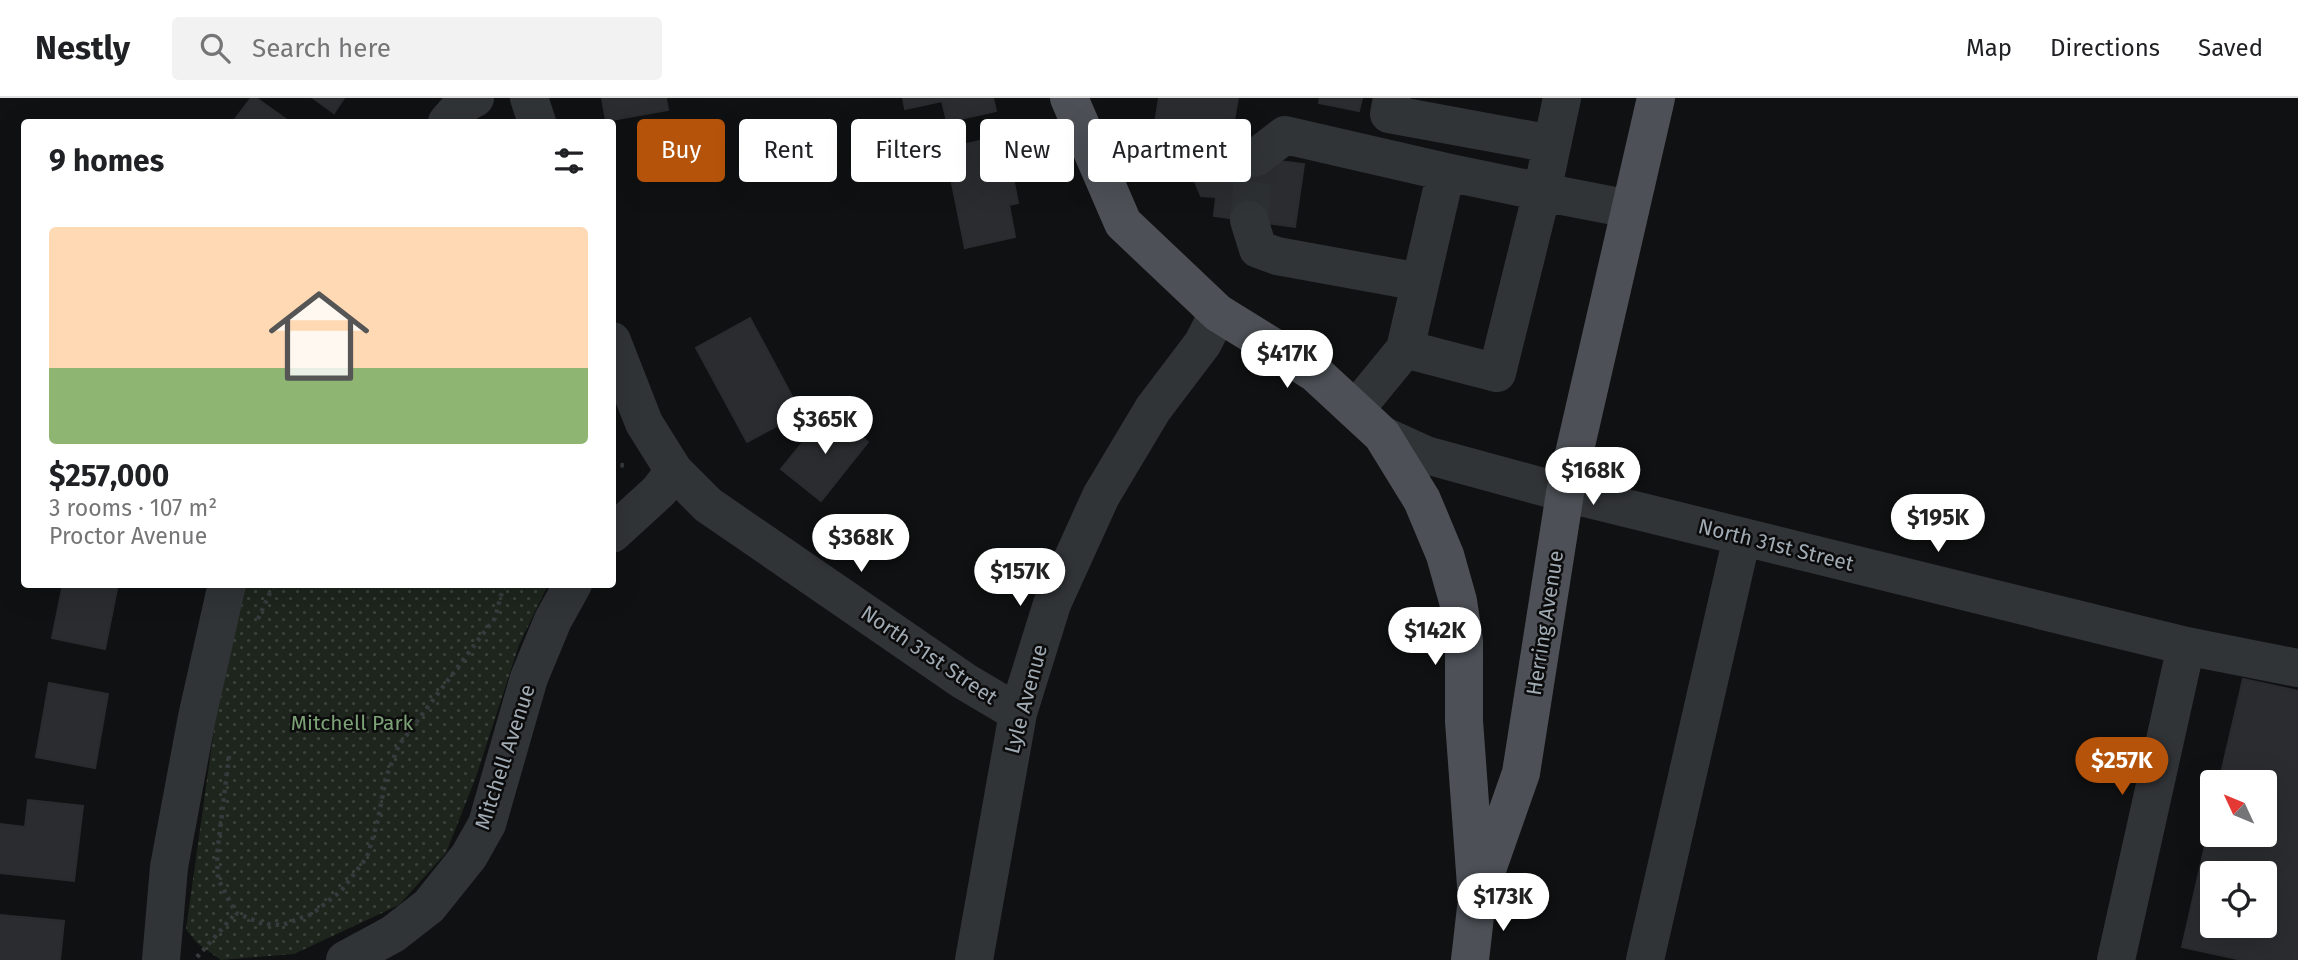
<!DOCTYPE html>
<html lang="en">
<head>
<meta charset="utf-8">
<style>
	:root { --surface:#fff; --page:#f2f2f2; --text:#202124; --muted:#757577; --line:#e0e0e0; --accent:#b45309 }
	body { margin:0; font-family:"Fira Sans",sans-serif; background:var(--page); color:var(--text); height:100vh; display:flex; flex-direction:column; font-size:26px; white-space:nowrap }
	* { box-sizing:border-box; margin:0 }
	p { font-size:23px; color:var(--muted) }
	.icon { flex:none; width:38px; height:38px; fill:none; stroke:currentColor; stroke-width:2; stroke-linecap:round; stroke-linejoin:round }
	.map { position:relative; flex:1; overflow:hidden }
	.sheet { position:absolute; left:21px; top:21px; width:595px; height:469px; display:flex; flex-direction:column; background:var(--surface); border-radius:7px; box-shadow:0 7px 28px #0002 }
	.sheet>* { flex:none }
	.top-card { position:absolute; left:637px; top:21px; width:665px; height:63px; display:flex; gap:14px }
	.needle { width:46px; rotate:314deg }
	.controls { position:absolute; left:2200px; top:672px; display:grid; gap:14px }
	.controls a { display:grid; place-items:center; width:77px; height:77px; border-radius:7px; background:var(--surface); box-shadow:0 7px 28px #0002; font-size:35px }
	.price { position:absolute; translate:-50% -60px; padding:0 16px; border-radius:24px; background:#fff; color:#222; font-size:23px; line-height:46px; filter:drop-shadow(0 2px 4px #0008) }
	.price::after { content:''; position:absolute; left:50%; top:42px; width:21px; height:16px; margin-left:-10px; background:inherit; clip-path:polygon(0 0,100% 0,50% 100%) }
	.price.active { background:var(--accent); color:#fff }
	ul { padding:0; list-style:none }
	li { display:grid; align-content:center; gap:14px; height:371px; padding:0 28px }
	li span { display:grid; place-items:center; height:217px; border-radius:7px; color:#555 }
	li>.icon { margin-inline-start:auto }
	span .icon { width:126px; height:126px; fill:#fffc; stroke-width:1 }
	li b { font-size:30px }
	h2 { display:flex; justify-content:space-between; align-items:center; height:84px; padding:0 28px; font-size:30px }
	.chip { padding:0 24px; border-radius:7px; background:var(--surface); box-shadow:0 7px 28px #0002; font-size:24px; line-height:63px }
	.chip.active { background:var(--accent); color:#fff }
	header { display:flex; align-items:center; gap:42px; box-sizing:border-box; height:98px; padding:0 35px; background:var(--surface); border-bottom:2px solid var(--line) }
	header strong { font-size:33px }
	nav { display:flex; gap:38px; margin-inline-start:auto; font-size:24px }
	.search { width:490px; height:63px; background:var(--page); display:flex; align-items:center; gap:18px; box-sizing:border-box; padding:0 24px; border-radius:7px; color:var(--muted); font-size:26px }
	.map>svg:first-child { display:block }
	.park { fill:url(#park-dots) }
	.building { fill:#2b2c2f; stroke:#2a2b2e; stroke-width:2; fill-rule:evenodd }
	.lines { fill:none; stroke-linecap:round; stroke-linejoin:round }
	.minor-tunnel { stroke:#2d3032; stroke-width:38; stroke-dasharray:38 19; stroke-linecap:butt }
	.path { stroke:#373b3e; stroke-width:4.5; stroke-dasharray:3.5 5; stroke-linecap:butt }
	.minor { stroke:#313437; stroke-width:38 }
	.major { stroke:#4d5157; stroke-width:38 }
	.labels { text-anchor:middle; stroke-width:5; stroke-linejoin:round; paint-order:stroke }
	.street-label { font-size:21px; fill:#a1abb4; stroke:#0c0c0d }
	.park-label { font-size:21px; fill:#7da176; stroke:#0c0c0d }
</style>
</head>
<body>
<header>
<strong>Nestly</strong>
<div class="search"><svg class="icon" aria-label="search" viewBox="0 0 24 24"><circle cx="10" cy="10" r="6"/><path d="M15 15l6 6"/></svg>Search here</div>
<nav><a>Map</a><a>Directions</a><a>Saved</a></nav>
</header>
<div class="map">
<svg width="2298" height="862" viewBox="0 0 2298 862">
	<defs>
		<pattern id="park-dots" width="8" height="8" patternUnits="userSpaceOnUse" patternTransform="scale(1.75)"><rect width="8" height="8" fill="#1d251d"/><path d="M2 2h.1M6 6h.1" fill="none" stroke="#3b423b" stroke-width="1.8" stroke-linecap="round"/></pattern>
	</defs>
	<rect width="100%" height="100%" fill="#101112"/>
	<path class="park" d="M613 314 616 326V382L613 389Z
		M242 487H548L519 547 476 679 446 755 399 807 294 856 221 862 197 845 186 831 218 603Z"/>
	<path class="building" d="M251 0H256L290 24H233Z
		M313 0H344L334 15Z
		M602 0H666L668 12 606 23Z
		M903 0H993L996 13 947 24 942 3 905 11Z
		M1159 0H1238L1230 45 1154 31Z
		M1320 0H1362L1359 13 1319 5Z
		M1183 36 1203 39 1200 49 1212 76 1219 78 1221 56 1304 66 1295 129 1214 118 1216 99 1201 98 1180 49Z
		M984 42 990 69 1010 64 1018 105 1009 107 1015 139 965 150 945 51Z
		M750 220 801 315 747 344 696 250Z
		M829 312 868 344 821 403 781 371Z
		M63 486H118L105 551 52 540Z
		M2243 581 2298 593V862H2242L2182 849 2212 717V737H2264V684H2219ZM2212 775H2264V828H2212Z
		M49 585 108 596 95 670 36 659Z
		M28 702 83 708 74 783 0 775V726L25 729Z
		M0 817 64 823 60 862H0Z"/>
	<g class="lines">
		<path class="minor-tunnel" d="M1249 122 1255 60"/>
		<path class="path" d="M612 366 628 368
			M258 521 274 486
			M229 658 217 757 218 781 236 815 263 826 282 827 312 816 341 793 367 759 378 722 386 679 399 647 495 520 504 486
			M197 859 236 815"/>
		<path class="minor" d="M529 0 537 24
			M1392 0 1389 16 1552 46
			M447 24 462 7 475 0
			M1255 60 1285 37 1446 74
			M1249 122 1258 151 1277 158 1420 184
			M612 243 644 325 674 373 708 407 964 583 1018 615
			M1405 251 1446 74 1542 94 1562 0
			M1355 312 1405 251 1497 275 1542 94 1630 111
			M1382 337 1426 357 1565 395 2186 548 2298 570
			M612 436 659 393 674 373
			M161 862 169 769 197 619 227 486
			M345 862 393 836 429 808 469 758 487 726 529 580 553 522 573 486
			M974 862 1018 615 1052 506 1101 398 1153 311 1203 245 1218 215
			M1645 862 1742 439
			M2116 862 2186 548"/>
		<path class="major" d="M1069 0 1123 125 1218 215 1315 275 1382 337 1422 402 1445 457 1458 503 1464 543V623L1477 801 1470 862
			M1482 786 1521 675 1565 395 1656 0"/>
	</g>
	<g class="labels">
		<g class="street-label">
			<text transform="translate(1776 447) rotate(14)" y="7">North 31st Street</text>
			<text transform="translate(1545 525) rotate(-81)" y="7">Herring Avenue</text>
			<text transform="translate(929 557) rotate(34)" y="7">North 31st Street</text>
			<text transform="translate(1026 601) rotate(-75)" y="7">Lyle Avenue</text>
			<text transform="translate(505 659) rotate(-72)" y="7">Mitchell Avenue</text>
		</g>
		<g class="park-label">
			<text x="352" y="632">Mitchell Park</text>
		</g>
	</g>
</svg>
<div class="controls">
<a><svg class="needle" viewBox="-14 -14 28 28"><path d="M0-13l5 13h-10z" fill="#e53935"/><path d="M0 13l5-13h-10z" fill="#757577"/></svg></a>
<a><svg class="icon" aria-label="locate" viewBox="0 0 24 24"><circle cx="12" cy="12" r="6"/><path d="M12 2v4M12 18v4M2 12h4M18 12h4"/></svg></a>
</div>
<b class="price" style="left:1287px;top:292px">$417K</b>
<b class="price" style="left:825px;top:358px">$365K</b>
<b class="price" style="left:1593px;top:409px">$168K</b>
<b class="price" style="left:1938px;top:456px">$195K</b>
<b class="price" style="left:861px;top:476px">$368K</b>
<b class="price" style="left:1020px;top:510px">$157K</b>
<b class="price" style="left:1435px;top:569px">$142K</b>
<b class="price active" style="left:2122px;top:699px">$257K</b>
<b class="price" style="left:1503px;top:835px">$173K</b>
<div class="top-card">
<a class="chip active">Buy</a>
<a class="chip">Rent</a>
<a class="chip">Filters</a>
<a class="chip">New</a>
<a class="chip">Apartment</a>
</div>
<section class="sheet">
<h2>9 homes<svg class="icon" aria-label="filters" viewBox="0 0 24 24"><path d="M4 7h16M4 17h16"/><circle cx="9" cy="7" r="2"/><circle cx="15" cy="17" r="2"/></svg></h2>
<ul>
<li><span style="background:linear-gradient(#ffd9b3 65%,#8fb573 0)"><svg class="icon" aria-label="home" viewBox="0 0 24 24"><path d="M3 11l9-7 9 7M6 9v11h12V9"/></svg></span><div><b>$257,000</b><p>3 rooms · 107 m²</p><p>Proctor Avenue</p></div></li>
</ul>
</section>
</div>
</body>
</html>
